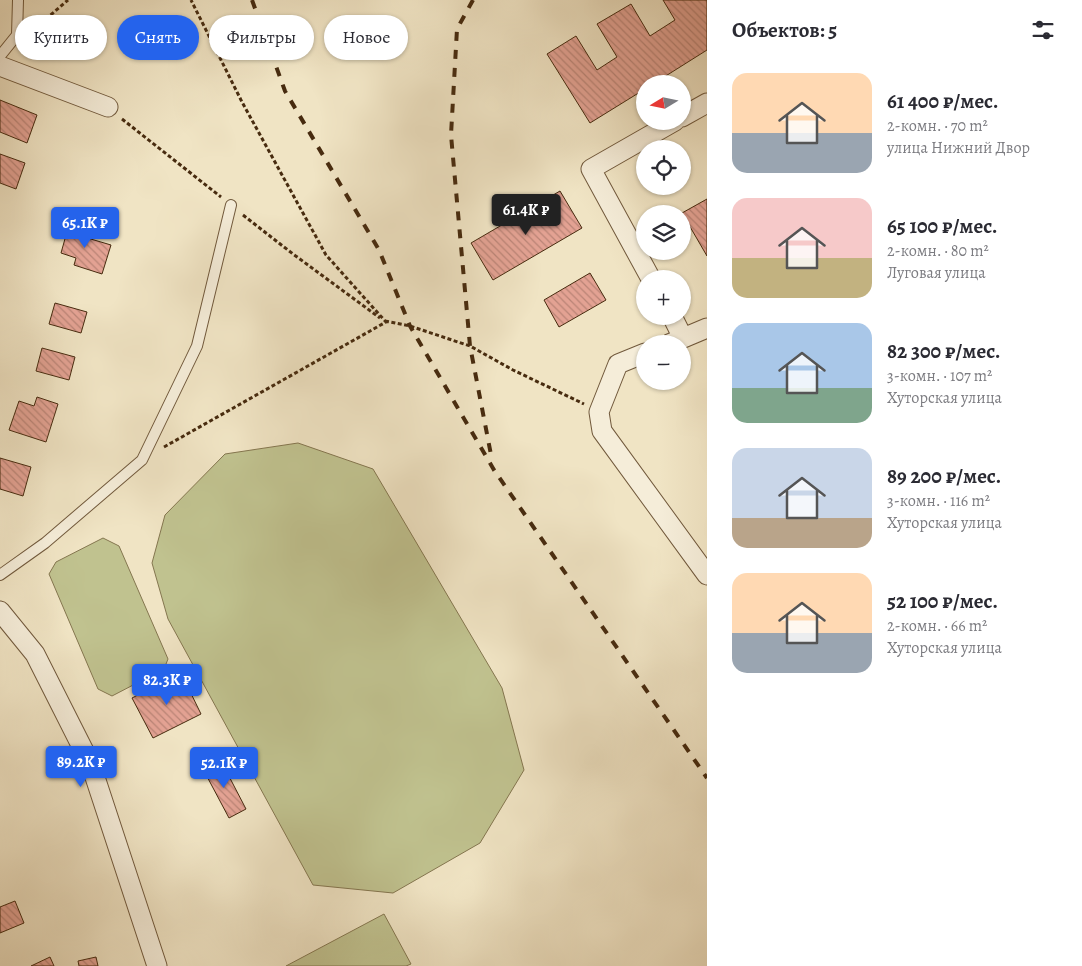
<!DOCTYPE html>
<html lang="ru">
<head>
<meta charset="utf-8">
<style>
	:root { --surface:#fff; --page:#f7f7f7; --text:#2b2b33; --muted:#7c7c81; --accent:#2563eb }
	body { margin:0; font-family:Alegreya,serif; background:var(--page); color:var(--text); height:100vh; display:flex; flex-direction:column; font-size:19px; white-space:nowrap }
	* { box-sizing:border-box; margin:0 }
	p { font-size:16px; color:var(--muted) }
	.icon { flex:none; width:28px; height:28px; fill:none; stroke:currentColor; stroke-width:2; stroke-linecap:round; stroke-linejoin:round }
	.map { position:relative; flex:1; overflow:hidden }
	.drawer { display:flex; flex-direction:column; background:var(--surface); width:375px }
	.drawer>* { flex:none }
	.banner { position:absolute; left:15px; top:15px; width:475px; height:45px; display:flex; gap:10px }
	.needle { width:32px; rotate:260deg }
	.fabs { position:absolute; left:636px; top:75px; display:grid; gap:10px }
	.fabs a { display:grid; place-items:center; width:55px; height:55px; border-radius:50%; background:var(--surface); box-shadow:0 1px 4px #0004; font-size:25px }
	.price { position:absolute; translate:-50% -42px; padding:0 11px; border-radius:5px; background:var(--accent); color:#fff; font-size:16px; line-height:32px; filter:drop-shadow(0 1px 2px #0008) }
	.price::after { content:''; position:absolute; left:50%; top:30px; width:15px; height:11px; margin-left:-8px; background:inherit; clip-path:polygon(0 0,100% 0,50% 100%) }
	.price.active { background:#222; color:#fff }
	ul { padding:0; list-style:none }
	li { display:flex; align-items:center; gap:15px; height:125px; padding:0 25px }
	li span { display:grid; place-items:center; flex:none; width:140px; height:100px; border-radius:15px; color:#555 }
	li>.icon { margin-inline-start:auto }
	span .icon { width:60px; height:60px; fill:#fffc; stroke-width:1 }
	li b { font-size:21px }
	h2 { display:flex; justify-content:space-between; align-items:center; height:60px; padding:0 25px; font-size:21px }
	.chip { padding:0 18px; border-radius:22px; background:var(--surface); box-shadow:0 1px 4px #0004; font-size:18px; line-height:45px }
	.chip.active { background:var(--accent); color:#fff }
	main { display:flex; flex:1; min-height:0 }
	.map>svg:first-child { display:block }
	.green { fill:#c0c28f; stroke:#84764f }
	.building { fill:url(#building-back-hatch); stroke:#472b0f }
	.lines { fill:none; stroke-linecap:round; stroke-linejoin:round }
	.lane-casing { stroke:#71593c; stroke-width:12 }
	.street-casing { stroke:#71593c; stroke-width:21 }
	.path { stroke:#472b0f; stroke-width:3; stroke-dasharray:4 2.5; stroke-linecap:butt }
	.lane { stroke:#f5edd9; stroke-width:10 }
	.street { stroke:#f5edd9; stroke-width:19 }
	.rail { stroke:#472b0f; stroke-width:4; stroke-dasharray:9 9; stroke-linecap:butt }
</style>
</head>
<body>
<main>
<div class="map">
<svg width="707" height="966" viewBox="0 0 707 966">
	<defs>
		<pattern id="building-back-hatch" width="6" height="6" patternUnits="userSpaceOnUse" patternTransform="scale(1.25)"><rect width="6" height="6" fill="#e3a293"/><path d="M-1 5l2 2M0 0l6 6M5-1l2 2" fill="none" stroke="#ba8476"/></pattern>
	</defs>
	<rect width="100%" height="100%" fill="#f0e4c4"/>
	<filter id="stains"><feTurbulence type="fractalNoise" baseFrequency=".004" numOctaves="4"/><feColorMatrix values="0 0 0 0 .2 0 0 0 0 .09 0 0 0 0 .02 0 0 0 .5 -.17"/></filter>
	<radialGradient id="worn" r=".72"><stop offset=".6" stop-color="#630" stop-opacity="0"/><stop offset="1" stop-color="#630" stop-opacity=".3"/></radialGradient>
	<path class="green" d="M298 443 373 469 502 688 524 770 480 843 393 893 313 885 168 619 152 563 165 515 225 454Z
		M103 538 119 546 168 659 164 669 112 696 98 689 49 574 56 562Z
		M384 914 411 964 406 966H286Z"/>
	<path class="building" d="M663 0H707V50L653 84H645V89L590 123 547 54 576 36 597 70 617 57 597 24 631 4 650 36 675 20Z
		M0 100 37 115 27 143 0 132Z
		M0 154 25 163 16 189 0 183Z
		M560 191 582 228 493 280 471 243Z
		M707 199V256L682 213Z
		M70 221 88 226 84 237 111 245 102 274 74 265 76 258 61 253Z
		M590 273 606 300 559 327 544 300Z
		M55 303 87 312 81 333 49 324Z
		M42 348 75 357 69 380 36 371Z
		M37 397 58 404 46 442 9 430 19 401 34 406Z
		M0 458 31 467 23 496 0 489Z
		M181 673 201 714 153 738 132 698Z
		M220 759 246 809 229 818 203 769Z
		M15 901 24 923 0 933V907Z
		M50 957 54 966H31Z
		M96 957 98 966H79L78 961Z"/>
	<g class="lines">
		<g class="lane-casing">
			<path id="lane" d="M0 56 17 35 18 0
				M0 575 45 543 142 460 197 346 231 205"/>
		</g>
		<g class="street-casing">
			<path id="street" d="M0 66 108 107
				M682 117 707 103
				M651 279 591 169 675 121
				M672 316 683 338
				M669 344 707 328
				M645 353 618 364 599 412 602 431 707 575
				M0 611 35 654 91 765 157 966"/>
		</g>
		<path class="path" d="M31 32 68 0
			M122 119 221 197
			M243 215 293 254 380 318
			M385 321 410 326 470 346 513 370 584 404
			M164 447 386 322 326 255 242 102 191 0"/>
		<use href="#lane" class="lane"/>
		<use href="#street" class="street"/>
		<path class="rail" d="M252 0 285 91 379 250 410 326 494 470 707 778
			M473 0 457 29 451 135 470 346 492 460"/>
	</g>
	<rect width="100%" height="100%" filter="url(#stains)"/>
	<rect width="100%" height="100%" fill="url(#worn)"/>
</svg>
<div class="fabs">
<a><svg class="needle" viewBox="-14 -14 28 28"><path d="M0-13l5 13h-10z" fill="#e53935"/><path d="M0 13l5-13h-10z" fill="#7c7c81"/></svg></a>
<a><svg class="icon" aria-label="locate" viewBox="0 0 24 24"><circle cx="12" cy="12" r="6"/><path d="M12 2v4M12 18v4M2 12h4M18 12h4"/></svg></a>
<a><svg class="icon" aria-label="layers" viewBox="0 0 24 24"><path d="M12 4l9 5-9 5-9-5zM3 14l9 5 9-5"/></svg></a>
<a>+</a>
<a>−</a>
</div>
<b class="price active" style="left:526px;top:236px">61.4K ₽</b>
<b class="price" style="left:85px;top:249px">65.1K ₽</b>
<b class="price" style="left:167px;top:706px">82.3K ₽</b>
<b class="price" style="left:81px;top:788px">89.2K ₽</b>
<b class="price" style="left:224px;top:789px">52.1K ₽</b>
<div class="banner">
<a class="chip">Купить</a>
<a class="chip active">Снять</a>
<a class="chip">Фильтры</a>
<a class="chip">Новое</a>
</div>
</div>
<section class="drawer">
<h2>Объектов: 5<svg class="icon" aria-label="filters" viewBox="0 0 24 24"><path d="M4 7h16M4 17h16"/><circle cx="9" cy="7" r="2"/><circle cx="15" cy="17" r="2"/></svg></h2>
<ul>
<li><span style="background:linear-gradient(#ffd9b3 60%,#9aa5b1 0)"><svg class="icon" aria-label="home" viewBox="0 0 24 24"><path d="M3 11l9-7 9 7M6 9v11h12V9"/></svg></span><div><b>61 400 ₽/мес.</b><p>2-комн. · 70 m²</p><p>улица Нижний Двор</p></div></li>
<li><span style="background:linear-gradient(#f6c9c9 60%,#c2b280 0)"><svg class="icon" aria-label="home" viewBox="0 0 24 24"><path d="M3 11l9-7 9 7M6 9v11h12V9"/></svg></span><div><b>65 100 ₽/мес.</b><p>2-комн. · 80 m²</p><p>Луговая улица</p></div></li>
<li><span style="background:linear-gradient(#a9c7e8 65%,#7fa58c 0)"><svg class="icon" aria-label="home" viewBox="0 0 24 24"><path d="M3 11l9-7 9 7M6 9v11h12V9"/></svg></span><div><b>82 300 ₽/мес.</b><p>3-комн. · 107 m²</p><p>Хуторская улица</p></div></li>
<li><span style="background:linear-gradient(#c9d6e8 70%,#b9a48a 0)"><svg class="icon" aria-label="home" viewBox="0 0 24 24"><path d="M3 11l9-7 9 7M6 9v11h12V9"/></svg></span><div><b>89 200 ₽/мес.</b><p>3-комн. · 116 m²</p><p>Хуторская улица</p></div></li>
<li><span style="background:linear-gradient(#ffd9b3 60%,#9aa5b1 0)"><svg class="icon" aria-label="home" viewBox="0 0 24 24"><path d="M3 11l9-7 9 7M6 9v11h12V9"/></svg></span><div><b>52 100 ₽/мес.</b><p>2-комн. · 66 m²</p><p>Хуторская улица</p></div></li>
</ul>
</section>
</main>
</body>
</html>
